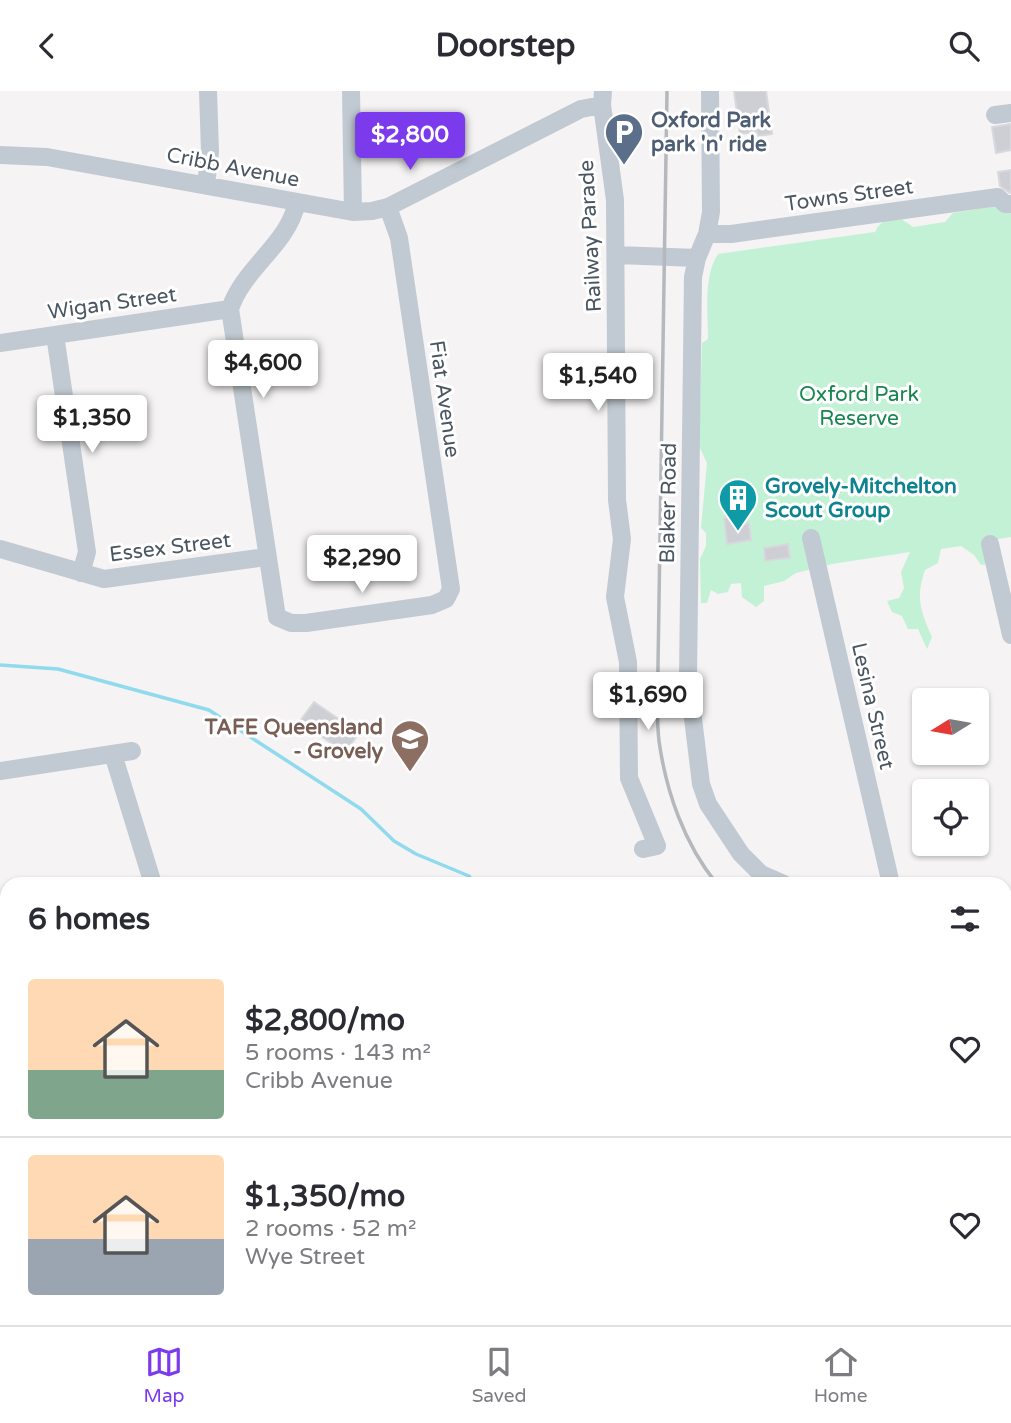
<!DOCTYPE html>
<html lang="en">
<head>
<meta charset="utf-8">
<style>
	:root { --surface:#fff; --page:#f2f2f3; --text:#2b2b33; --muted:#7c7c81; --line:#e1e1e2; --accent:#7c3aed }
	body { margin:0; font-family:"Varela Round",sans-serif; background:var(--page); color:var(--text); height:100vh; display:flex; flex-direction:column; font-size:26px; white-space:nowrap }
	* { box-sizing:border-box; margin:0 }
	p { font-size:23px; color:var(--muted) }
	.icon { flex:none; width:38px; height:38px; fill:none; stroke:currentColor; stroke-width:2; stroke-linecap:round; stroke-linejoin:round }
	.map { position:relative; flex:1; overflow:hidden }
	.details { position:absolute; left:0px; top:786px; width:1012px; height:450px; display:flex; flex-direction:column; background:var(--surface); border-radius:21px 21px 0 0; box-shadow:0 2px 5px #0004 }
	.details>* { flex:none }
	.needle { width:46px; rotate:259deg }
	.fabs { position:absolute; left:912px; top:597px; display:grid; gap:14px }
	.fabs a { display:grid; place-items:center; width:77px; height:77px; border-radius:7px; background:var(--surface); box-shadow:0 2px 5px #0004; font-size:35px }
	.price { position:absolute; translate:-50% -60px; padding:0 16px; border-radius:7px; background:#fff; color:#222; font-size:23px; line-height:46px; filter:drop-shadow(0 2px 4px #0008) }
	.price::after { content:''; position:absolute; left:50%; top:42px; width:21px; height:16px; margin-left:-10px; background:inherit; clip-path:polygon(0 0,100% 0,50% 100%) }
	.price.on { background:var(--accent); color:#fff }
	ul { padding:0; list-style:none }
	li { display:flex; align-items:center; gap:21px; height:175px; padding:0 28px }
	li+li { border-top:2px solid var(--line) }
	li span { display:grid; place-items:center; flex:none; width:196px; height:140px; border-radius:7px; color:#555 }
	li>.icon { margin-inline-start:auto }
	span .icon { width:84px; height:84px; fill:#fffc; stroke-width:1 }
	li b { font-size:30px }
	h2 { display:flex; justify-content:space-between; align-items:center; height:84px; padding:0 28px; font-size:30px }
	header { display:flex; justify-content:space-between; align-items:center; height:91px; padding:0 28px; background:var(--surface); font-size:32px; font-weight:800 }
	.tabs { display:flex; justify-content:space-around; align-items:center; height:98px; border-top:2px solid var(--line); background:var(--surface); font-size:19px; color:var(--muted) }
	.tabs a { display:grid; justify-items:center; gap:4px }
	.tabs .on { color:var(--accent) }
	.map>svg:first-child { display:block }
	.green { fill:#c3f1d5 }
	.lines { fill:none; stroke-linecap:round; stroke-linejoin:round }
	.stream { stroke:#90daee; stroke-width:3.5 }
	.building { fill:#cdcfd5; stroke:#d7d9de; stroke-width:2 }
	.minor { stroke:#c1cad2; stroke-width:18 }
	.major { stroke:#b3c2d1; stroke-width:21 }
	.rail { stroke:#b5b8bd; stroke-width:3.5 }
	.labels { text-anchor:middle; stroke-width:6; stroke-linejoin:round; paint-order:stroke }
	.service-label { font-size:21px; font-weight:bold; fill:#4e5e75; stroke:#fff; text-anchor:start }
	.street-label { font-size:21px; fill:#4a5661; stroke:#fff }
	.park-label { font-size:21px; fill:#17864f; stroke:#fff }
	.culture-label { font-size:21px; font-weight:bold; fill:#0d838f; stroke:#fff; text-anchor:start }
	.education-label { font-size:21px; font-weight:bold; fill:#785e54; stroke:#fff; text-anchor:end }
</style>
</head>
<body>
<header><svg class="icon" aria-label="back" viewBox="0 0 24 24"><path d="M15 5l-7 7 7 7"/></svg>Doorstep<svg class="icon" aria-label="search" viewBox="0 0 24 24"><circle cx="10" cy="10" r="6"/><path d="M15 15l6 6"/></svg></header>
<div class="map">
<svg width="1011" height="1234" viewBox="0 0 1011 1234">
	<rect width="100%" height="100%" fill="#f5f3f3"/>
	<path class="green" d="M988 113 1011 117V446L986 450 988 473 981 474 974 464 961 455 941 458 938 472 925 479C915 507 921 521 932 546L927 558 918 538H908L902 525 892 521 887 510 899 507 904 497 901 481 910 461 832 473 796 482 784 490 764 495V510L756 516 742 506 741 492 731 493 728 501 718 503 711 499 707 512H701L700 468 706 455V442L701 437 707 372 699 355 702 252 708 248C708 221 703 186 718 163L875 141C880 129 889 128 900 127L913 136 945 131 953 122 983 117Z
		M1011 1037V1122L1005 1124V1039Z
		M0 1131 7 1134V1228H188L192 1234H0Z"/>
	<g class="lines">
		<path class="stream" d="M0 574 58 578 209 619 361 718 394 750 416 763 469 785 475 793
			M1004 1094 1011 1095"/>
	</g>
	<path class="building" d="M734 0H766L772 43 758 45 757 41 740 43Z
		M1011 33V59L996 62 992 36Z
		M1011 79V102H1010L1000 95 998 81Z
		M742 424 743 433 749 432 751 449 727 453 724 427Z
		M788 453 790 467 765 470 764 457Z
		M314 611 359 642 345 662 300 630Z"/>
	<g class="lines">
		<path class="minor" d="M351 0 353 121
			M603 0 602 14 615 109 617 409 622 448 615 506 628 571 629 687 657 755 643 758
			M710 0 711 121 707 143 697 167 693 186 688 586 701 693 708 713 741 763 761 783 784 793
			M995 24 1011 22
			M0 64 47 66 353 121 372 120 388 116 581 18 602 14
			M206 93 210 61 208 0
			M297 111C288 154 244 176 230 218L277 526 291 532H306L432 514 446 508 451 498 399 147 388 116
			M707 143H731L998 106 1005 113H1011
			M617 164 697 167
			M55 244 87 461 81 482
			M0 252 230 218
			M811 447 891 793
			M990 453 1011 544
			M0 458 104 488 266 466
			M113 663 153 793
			M0 680 132 660
			M0 835 7 839
			M1004 882 1011 885
			M0 910 7 900
			M0 1037 7 1042
			M1004 1219 1011 1217
			M286 1228 288 1234
			M523 1228 526 1234
			M956 1234 973 1228"/>
		<path class="major" d="M1004 1020 1011 1018
			M318 1234 336 1228"/>
		<path class="rail" d="M667 0 658 574C658 599 656 625 659 650 666 700 684 753 717 793
			M1004 960 1011 963"/>
	</g>
	<defs>
		<g id="parking-pin" transform="scale(2.0125)"><path d="M0 17L-7.5 6A9.5 9.5 0 1 1 7.5 6Z" fill="#5c6f8a" stroke="#fff"/><path d="M-3.5-5.5H1a3.5 3.5 0 0 1 0 7H-1V5.5H-3.5ZM-1-3.4V-.6H.8a1.4 1.4 0 0 0 0-2.8Z" fill="#fff"/></g>
		<g id="building-pin" transform="scale(2.0125)"><path d="M0 17L-7.5 6A9.5 9.5 0 1 1 7.5 6Z" fill="#0f9aa8" stroke="#fff"/><path d="M-4-6H4V6H1V3H-1V6H-4ZM-2.5-4.3h1.7v1.8h-1.7ZM.8-4.3h1.7v1.8H.8ZM-2.5-1h1.7V.8h-1.7ZM.8-1h1.7V.8H.8Z" fill="#fff"/></g>
		<g id="university-pin" transform="scale(2.0125)"><path d="M0 17L-7.5 6A9.5 9.5 0 1 1 7.5 6Z" fill="#8d6e63" stroke="#fff"/><path d="M0-5L7-2L0 1L-7-2ZM-4 1L0 2.5L4 1V4Q0 6-4 4Z" fill="#fff"/></g>
	</defs>
	<g fill-rule="evenodd">
		<use href="#parking-pin" x="624" y="41"/>
		<use href="#building-pin" x="738" y="407"/>
		<use href="#university-pin" x="410" y="648"/>
	</g>
	<g class="labels">
		<g class="service-label">
			<text x="651" y="36">Oxford Park<tspan x="651" dy="24">park 'n' ride</tspan></text>
		</g>
		<g class="street-label">
			<text transform="translate(233 76) rotate(11)" y="7">Cribb Avenue</text>
			<text transform="translate(849 104) rotate(-8)" y="7">Towns Street</text>
			<text transform="translate(590 145) rotate(-93)" y="7">Railway Parade</text>
			<text transform="translate(112 212) rotate(-8)" y="7">Wigan Street</text>
			<text transform="translate(445 308) rotate(82)" y="7">Fiat Avenue</text>
			<text transform="translate(668 412) rotate(-89)" y="7">Blaker Road</text>
			<text transform="translate(170 456) rotate(-7)" y="7">Essex Street</text>
			<text transform="translate(873 615) rotate(77)" y="7">Lesina Street</text>
		</g>
		<g class="park-label">
			<text x="859" y="310">Oxford Park<tspan x="859" dy="24">Reserve</tspan></text>
		</g>
		<g class="culture-label">
			<text x="765" y="402">Grovely-Mitchelton<tspan x="765" dy="24">Scout Group</tspan></text>
		</g>
		<g class="education-label">
			<text x="383" y="643">TAFE Queensland<tspan x="383" dy="24">- Grovely</tspan></text>
		</g>
	</g>
</svg>
<div class="fabs">
<a><svg class="needle" viewBox="-14 -14 28 28"><path d="M0-13l5 13h-10z" fill="#e53935"/><path d="M0 13l5-13h-10z" fill="#7c7c81"/></svg></a>
<a><svg class="icon" aria-label="locate" viewBox="0 0 24 24"><circle cx="12" cy="12" r="6"/><path d="M12 2v4M12 18v4M2 12h4M18 12h4"/></svg></a>
</div>
<b class="price on" style="left:410px;top:81px">$2,800</b>
<b class="price" style="left:263px;top:309px">$4,600</b>
<b class="price" style="left:598px;top:322px">$1,540</b>
<b class="price" style="left:92px;top:364px">$1,350</b>
<b class="price" style="left:362px;top:504px">$2,290</b>
<b class="price" style="left:648px;top:641px">$1,690</b>
<section class="details">
<h2>6 homes<svg class="icon" aria-label="filters" viewBox="0 0 24 24"><path d="M4 7h16M4 17h16"/><circle cx="9" cy="7" r="2"/><circle cx="15" cy="17" r="2"/></svg></h2>
<ul>
<li><span style="background:linear-gradient(#ffd9b3 65%,#7fa58c 0)"><svg class="icon" aria-label="home" viewBox="0 0 24 24"><path d="M3 11l9-7 9 7M6 9v11h12V9"/></svg></span><div><b>$2,800/mo</b><p>5 rooms · 143 m²</p><p>Cribb Avenue</p></div><svg class="icon" aria-label="heart" viewBox="0 0 24 24"><path d="M12 20l-8-8c-3-5 5-10 8-4 3-6 11-1 8 4z"/></svg></li>
<li><span style="background:linear-gradient(#ffd9b3 60%,#9aa5b1 0)"><svg class="icon" aria-label="home" viewBox="0 0 24 24"><path d="M3 11l9-7 9 7M6 9v11h12V9"/></svg></span><div><b>$1,350/mo</b><p>2 rooms · 52 m²</p><p>Wye Street</p></div><svg class="icon" aria-label="heart" viewBox="0 0 24 24"><path d="M12 20l-8-8c-3-5 5-10 8-4 3-6 11-1 8 4z"/></svg></li>
</ul>
</section>
</div>
<nav class="tabs">
<a class="on"><svg class="icon" aria-label="map" viewBox="0 0 24 24"><path d="M3 6l6-2 6 2 6-2v14l-6 2-6-2-6 2zM9 4v14M15 6v14"/></svg>Map</a>
<a><svg class="icon" aria-label="saved" viewBox="0 0 24 24"><path d="M7 4h10v16l-5-4-5 4z"/></svg>Saved</a>
<a><svg class="icon" aria-label="home" viewBox="0 0 24 24"><path d="M3 11l9-7 9 7M6 9v11h12V9"/></svg>Home</a>
</nav>
</body>
</html>
